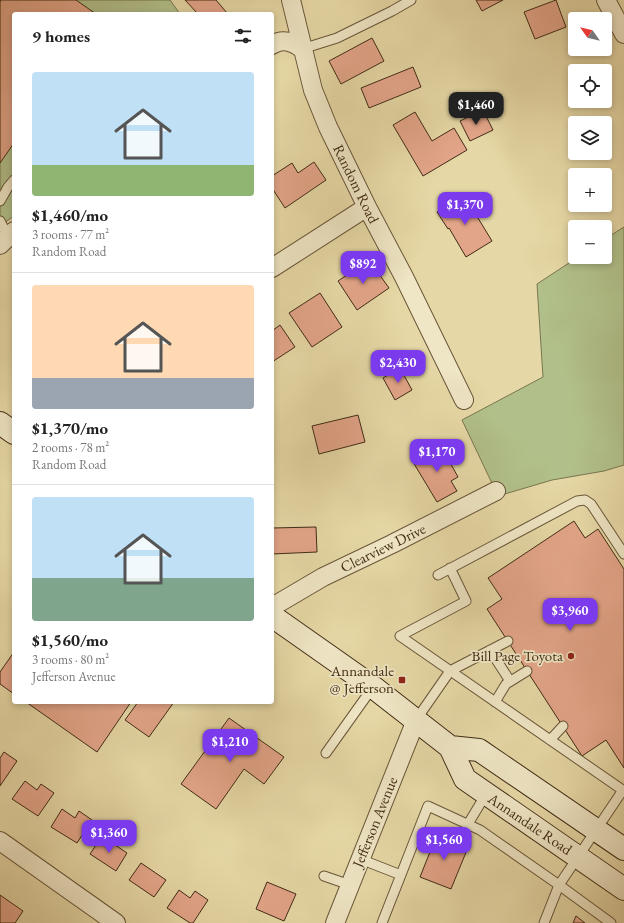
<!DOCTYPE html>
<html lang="en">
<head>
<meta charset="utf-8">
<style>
	:root { --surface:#fff; --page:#f2f2f2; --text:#222; --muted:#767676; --line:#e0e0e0; --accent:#7c3aed }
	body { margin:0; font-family:"EB Garamond",serif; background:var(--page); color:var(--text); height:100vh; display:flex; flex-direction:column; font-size:15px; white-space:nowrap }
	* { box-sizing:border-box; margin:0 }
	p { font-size:13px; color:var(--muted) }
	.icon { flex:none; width:22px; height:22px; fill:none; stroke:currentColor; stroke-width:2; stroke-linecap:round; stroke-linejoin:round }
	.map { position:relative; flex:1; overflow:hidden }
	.side { position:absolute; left:12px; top:12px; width:262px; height:692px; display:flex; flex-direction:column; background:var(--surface); border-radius:4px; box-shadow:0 2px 6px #0003 }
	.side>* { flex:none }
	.needle { width:26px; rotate:304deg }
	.buttons { position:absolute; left:568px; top:12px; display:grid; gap:8px }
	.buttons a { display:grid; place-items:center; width:44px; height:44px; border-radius:4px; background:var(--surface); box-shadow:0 2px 6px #0003; font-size:20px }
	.price { position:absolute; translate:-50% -34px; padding:0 9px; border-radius:8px; background:var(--accent); color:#fff; font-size:13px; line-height:26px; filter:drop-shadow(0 1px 2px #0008) }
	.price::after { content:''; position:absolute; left:50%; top:24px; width:12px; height:9px; margin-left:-6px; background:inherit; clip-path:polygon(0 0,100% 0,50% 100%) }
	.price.selected { background:#222; color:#fff }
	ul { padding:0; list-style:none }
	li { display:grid; align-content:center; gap:8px; height:212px; padding:0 20px }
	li+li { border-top:1px solid var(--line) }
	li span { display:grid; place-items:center; height:124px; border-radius:4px; color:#555 }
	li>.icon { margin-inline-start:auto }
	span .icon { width:72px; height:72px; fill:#fffc; stroke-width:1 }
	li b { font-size:17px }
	h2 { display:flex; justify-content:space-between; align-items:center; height:48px; padding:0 20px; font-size:17px }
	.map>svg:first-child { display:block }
	.green { fill:#b1c08a; stroke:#787650 }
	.building { fill:#e3a589; stroke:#402b15 }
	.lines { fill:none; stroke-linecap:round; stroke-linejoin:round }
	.service-casing { stroke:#6a5639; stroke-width:11 }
	.minor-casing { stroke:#6a5639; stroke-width:20 }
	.secondary-casing { stroke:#402b15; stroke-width:24 }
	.service { stroke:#efe6c5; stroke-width:9 }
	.minor { stroke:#efe6c5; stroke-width:18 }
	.secondary { stroke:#efe6c5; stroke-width:22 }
	.poi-dot { fill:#8f2418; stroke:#efe6c5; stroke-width:1.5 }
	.labels { text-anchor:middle; stroke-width:3.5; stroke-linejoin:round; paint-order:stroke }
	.street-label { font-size:15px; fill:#402b15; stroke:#efe6c5 }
	.poi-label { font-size:15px; fill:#402b15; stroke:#efe6c5; text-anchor:end }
</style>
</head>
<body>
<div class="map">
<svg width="624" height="923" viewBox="0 0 624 923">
	<rect width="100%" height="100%" fill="#e6d8a6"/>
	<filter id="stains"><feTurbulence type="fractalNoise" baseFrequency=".005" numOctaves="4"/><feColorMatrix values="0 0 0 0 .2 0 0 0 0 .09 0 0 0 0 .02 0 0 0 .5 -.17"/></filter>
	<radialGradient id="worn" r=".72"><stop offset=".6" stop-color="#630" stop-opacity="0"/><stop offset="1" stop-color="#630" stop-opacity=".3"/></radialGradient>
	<path class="green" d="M0 0H170L180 14H14V216L4 223 0 232Z
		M624 227V465L604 471 552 480 498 496 462 420 543 377 537 284 578 257H605V239Z"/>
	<path class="building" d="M1 0H76L96 14H14V143L0 163V2Z
		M185 0H216L227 13 226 14H198Z
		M476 0H503L482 11Z
		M556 0 566 27 535 39 524 12Z
		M372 38 384 61 341 84 329 61Z
		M413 67 421 87 369 108 361 88Z
		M483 110 493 130 470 141 460 121Z
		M415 112 432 141 454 128 467 150 423 176 393 125Z
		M314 162 326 180 285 208 272 188V176L292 163 298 173Z
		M464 195 492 241 466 257 449 228 448 229 437 212Z
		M369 260 389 288 357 310 338 281Z
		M320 293 342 327 312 347 289 313Z
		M280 325 295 347 272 362V331Z
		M400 368 412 390 395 400 383 378Z
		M358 415 365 442 319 454 312 426Z
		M441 446 458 477 451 481 457 491 437 502 413 462Z
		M574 521 585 538 598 529 624 569V768L606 740 582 756 487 609 502 599 488 578Z
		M316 527 317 552 272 554V528Z
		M14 652V694L0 684V672Z
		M26 702H131L97 752Z
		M138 702H174L149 737 125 720Z
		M229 718 284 757 264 784 244 769 216 809 181 784Z
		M4 752 17 761 0 786V758Z
		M25 781 37 790 41 784 54 793 38 816 12 799Z
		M62 809 75 818 79 811 92 820 77 843 51 827Z
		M438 832 469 845 451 889 420 877Z
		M102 836 127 853 116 871 90 854Z
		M141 863 166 880 154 897 129 880Z
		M267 882 296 894 284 921 256 909Z
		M179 890 190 898 195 891 208 900 193 923H190L167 908Z
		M0 895 23 911 15 923H0Z
		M576 916 585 923H573Z"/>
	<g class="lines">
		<g class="service-casing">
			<path id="service" d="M302 49 337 38 392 11 411 0
				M0 201 8 187 14 180
				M0 221 8 237
				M450 568 466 601 400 636 624 791
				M438 575 577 501 585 500 591 504 624 554
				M490 650 510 681
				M495 702 506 684 527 671
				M416 720 450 671 508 641
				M550 740 563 726
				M326 753 373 687
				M468 824 486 794
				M360 859 401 875
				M324 876 350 885
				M382 923 428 806 480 830 559 885 611 923
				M544 923 559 885 623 790"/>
		</g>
		<g class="minor-casing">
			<path id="minor" d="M291 0 313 90 328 127 367 207 404 277 464 400
				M606 0 624 34
				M272 45C283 38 293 42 302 49
				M0 245 14 231
				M272 268 367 207
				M272 607 323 577 392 544 496 491
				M0 841 116 923
				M335 923 416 720"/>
		</g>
		<g class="secondary-casing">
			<path id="secondary" d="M0 423 14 433
				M272 616 373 687 450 747 465 779 624 889
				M450 747 479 750 624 849"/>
		</g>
		<use href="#service" class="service"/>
		<use href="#minor" class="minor"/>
		<use href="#secondary" class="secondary"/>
	</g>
	<g class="poi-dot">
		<circle cx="571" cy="656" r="4"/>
		<rect x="398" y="676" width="8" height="8" rx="2"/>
	</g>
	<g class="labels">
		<g class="street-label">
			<text transform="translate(356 184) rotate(64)" y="5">Random Road</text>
			<text transform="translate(383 548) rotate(-26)" y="5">Clearview Drive</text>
			<text transform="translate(375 822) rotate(-68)" y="5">Jefferson Avenue</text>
			<text transform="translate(530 824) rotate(34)" y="5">Annandale Road</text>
		</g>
		<g class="poi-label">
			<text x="563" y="661">Bill Page Toyota</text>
			<text x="394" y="676">Annandale<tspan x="394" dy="17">@ Jefferson</tspan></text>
		</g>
	</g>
	<rect width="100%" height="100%" filter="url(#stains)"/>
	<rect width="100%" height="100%" fill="url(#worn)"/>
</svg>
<div class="buttons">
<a><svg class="needle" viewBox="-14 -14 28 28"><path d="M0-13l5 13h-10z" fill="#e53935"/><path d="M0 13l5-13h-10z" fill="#767676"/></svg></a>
<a><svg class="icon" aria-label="locate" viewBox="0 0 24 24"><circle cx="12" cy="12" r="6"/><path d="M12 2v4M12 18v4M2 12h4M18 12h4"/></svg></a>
<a><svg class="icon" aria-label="layers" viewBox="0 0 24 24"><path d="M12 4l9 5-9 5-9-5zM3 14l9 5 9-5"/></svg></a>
<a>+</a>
<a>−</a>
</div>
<b class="price selected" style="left:476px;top:126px">$1,460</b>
<b class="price" style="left:465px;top:226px">$1,370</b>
<b class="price" style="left:363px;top:285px">$892</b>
<b class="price" style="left:398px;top:384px">$2,430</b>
<b class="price" style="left:437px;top:473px">$1,170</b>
<b class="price" style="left:570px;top:632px">$3,960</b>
<b class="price" style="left:230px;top:763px">$1,210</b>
<b class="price" style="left:109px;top:854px">$1,360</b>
<b class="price" style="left:444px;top:861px">$1,560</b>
<section class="side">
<h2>9 homes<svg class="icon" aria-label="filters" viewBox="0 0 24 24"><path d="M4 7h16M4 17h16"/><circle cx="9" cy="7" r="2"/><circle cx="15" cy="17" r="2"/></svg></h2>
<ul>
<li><span style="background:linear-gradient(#bfe0f5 75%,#8fb573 0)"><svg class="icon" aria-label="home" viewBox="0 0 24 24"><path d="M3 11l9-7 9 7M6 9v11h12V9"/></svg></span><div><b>$1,460/mo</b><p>3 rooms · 77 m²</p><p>Random Road</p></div></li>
<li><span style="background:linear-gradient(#ffd9b3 75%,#9aa5b1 0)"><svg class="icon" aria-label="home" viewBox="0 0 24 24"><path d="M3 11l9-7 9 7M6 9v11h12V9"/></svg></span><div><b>$1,370/mo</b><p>2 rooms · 78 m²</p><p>Random Road</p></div></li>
<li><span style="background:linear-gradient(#bfe0f5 65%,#7fa58c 0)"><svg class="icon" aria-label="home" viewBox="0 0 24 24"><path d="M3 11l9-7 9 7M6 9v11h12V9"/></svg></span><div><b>$1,560/mo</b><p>3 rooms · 80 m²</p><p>Jefferson Avenue</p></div></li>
</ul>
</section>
</div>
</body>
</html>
